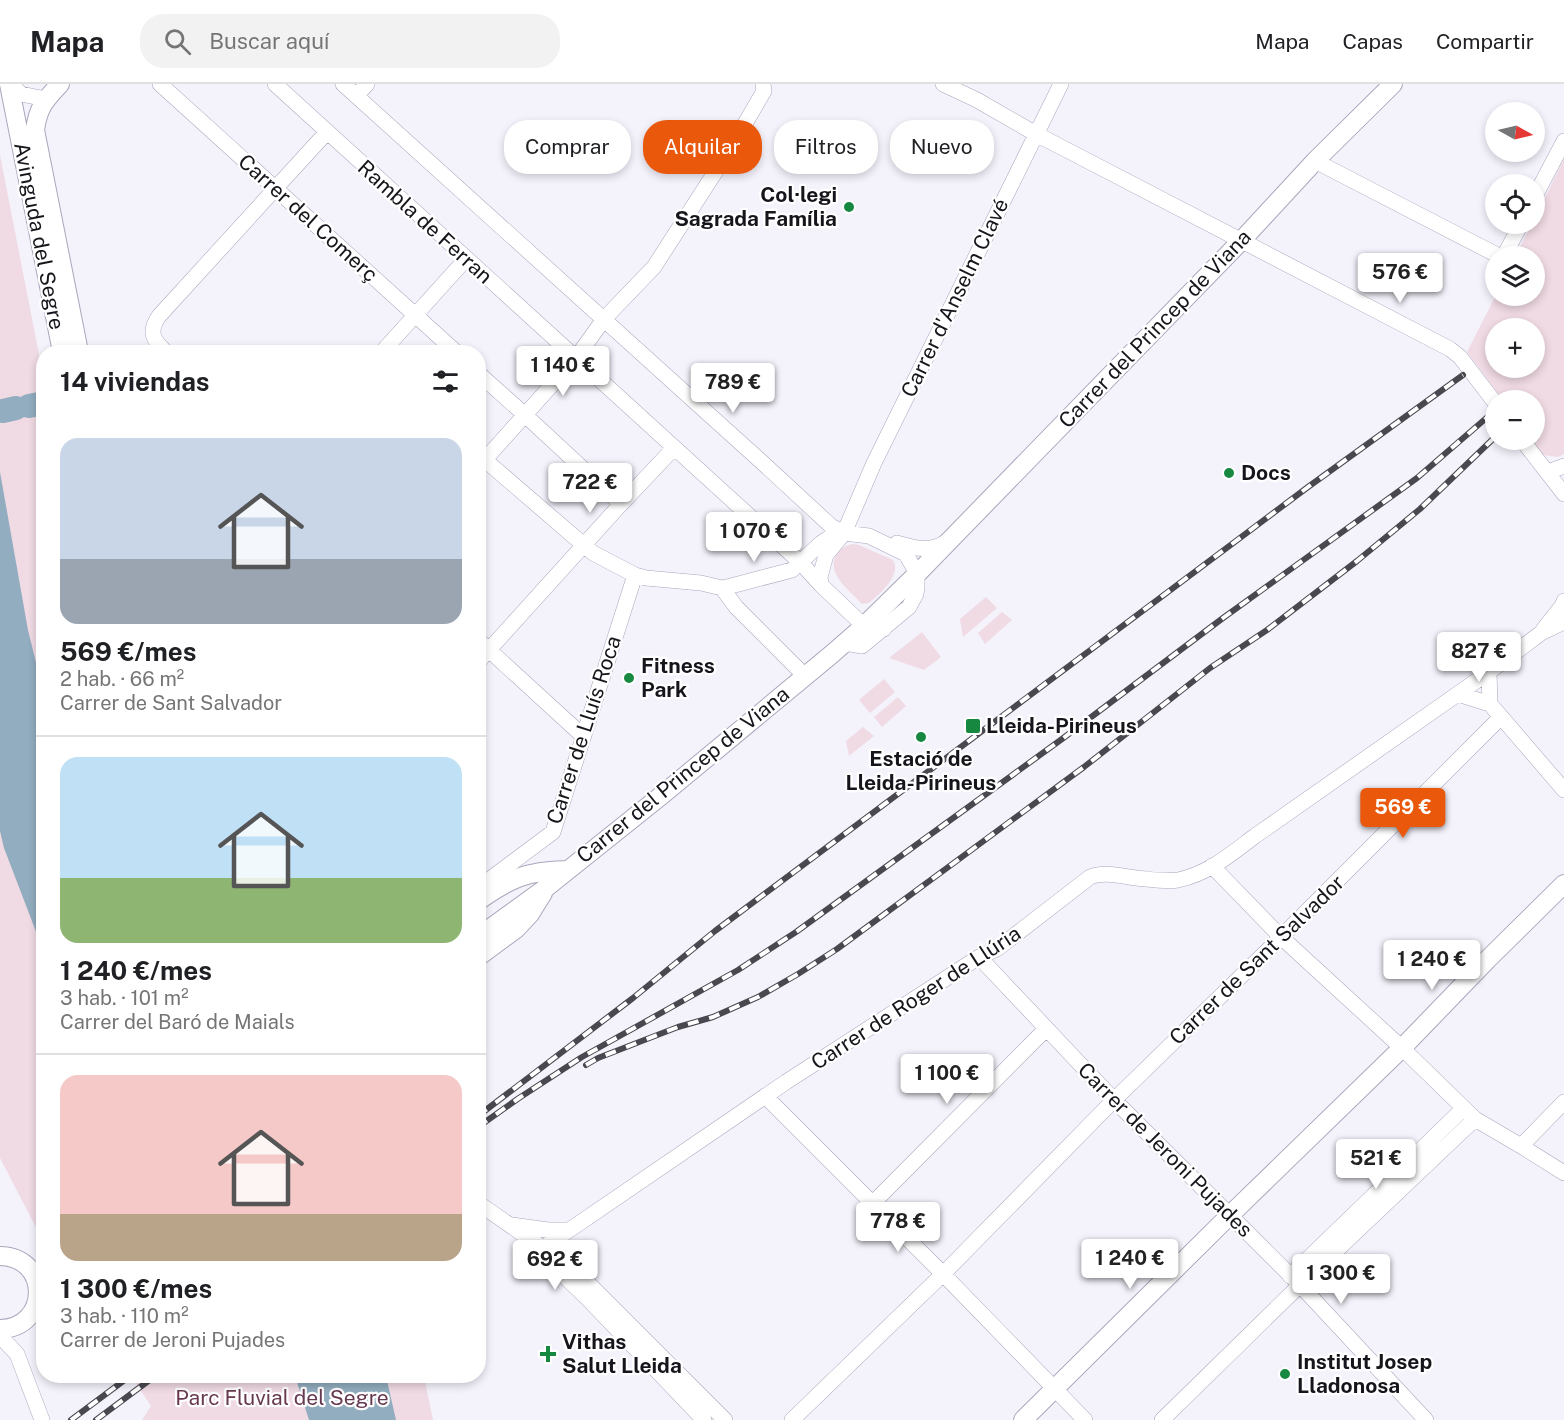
<!DOCTYPE html>
<html lang="es">
<head>
<meta charset="utf-8">
<style>
	:root { --surface:#fff; --page:#f2f2f2; --text:#202124; --muted:#757577; --line:#e0e0e0; --accent:#ea580c }
	body { margin:0; font-family:"Public Sans",sans-serif; background:var(--page); color:var(--text); height:100vh; display:flex; flex-direction:column; font-size:22px; white-space:nowrap }
	* { box-sizing:border-box; margin:0 }
	p { font-size:20px; color:var(--muted) }
	.icon { flex:none; width:33px; height:33px; fill:none; stroke:currentColor; stroke-width:2; stroke-linecap:round; stroke-linejoin:round }
	.map { position:relative; flex:1; overflow:hidden }
	.panel { position:absolute; left:36px; top:261px; width:450px; height:1038px; display:flex; flex-direction:column; background:var(--surface); border-radius:24px; box-shadow:0 3px 9px #0003 }
	.panel>* { flex:none }
	.top-card { position:absolute; left:504px; top:36px; width:570px; height:54px; display:flex; gap:12px }
	.needle { width:39px; rotate:98deg }
	.buttons { position:absolute; left:1485px; top:18px; display:grid; gap:12px }
	.buttons a { display:grid; place-items:center; width:60px; height:60px; border-radius:50%; background:var(--surface); box-shadow:0 3px 9px #0003; font-size:30px }
	.price { position:absolute; translate:-50% -51px; padding:0 14px; border-radius:6px; background:#fff; color:#222; font-size:20px; line-height:39px; filter:drop-shadow(0 2px 3px #0008) }
	.price::after { content:''; position:absolute; left:50%; top:36px; width:18px; height:14px; margin-left:-9px; background:inherit; clip-path:polygon(0 0,100% 0,50% 100%) }
	.price.selected { background:var(--accent); color:#fff }
	ul { padding:0; list-style:none }
	li { display:grid; align-content:center; gap:12px; height:318px; padding:0 24px }
	li+li { border-top:2px solid var(--line) }
	li span { display:grid; place-items:center; height:186px; border-radius:18px; color:#555 }
	li>.icon { margin-inline-start:auto }
	span .icon { width:108px; height:108px; fill:#fffc; stroke-width:1 }
	li b { font-size:26px }
	h2 { display:flex; justify-content:space-between; align-items:center; height:72px; padding:0 24px; font-size:26px }
	.pill { padding:0 21px; border-radius:24px; background:var(--surface); box-shadow:0 3px 9px #0003; font-size:21px; line-height:54px }
	.pill.selected { background:var(--accent); color:#fff }
	header { display:flex; align-items:center; gap:36px; box-sizing:border-box; height:84px; padding:0 30px; background:var(--surface); border-bottom:2px solid var(--line) }
	header strong { font-size:28px }
	nav { display:flex; gap:33px; margin-inline-start:auto; font-size:21px }
	.search { width:420px; height:54px; background:var(--page); display:flex; align-items:center; gap:15px; box-sizing:border-box; padding:0 21px; border-radius:24px; color:var(--muted); font-size:22px }
	.map>svg:first-child { display:block }
	.green { fill:#f0dae4; fill-rule:evenodd }
	.water { fill:#91adbf }
	.lines { fill:none; stroke-linecap:round; stroke-linejoin:round }
	.river { stroke:#91adbf; stroke-width:24 }
	.minor-casing { stroke:#a9a6bc; stroke-width:16 }
	.major-casing { stroke:#a9a6bc; stroke-width:20 }
	.minor { stroke:#fff; stroke-width:15 }
	.major { stroke:#fff; stroke-width:18 }
	.rail-casing { stroke:#49484f; stroke-width:6 }
	.rail { stroke:#fff; stroke-width:4; stroke-dasharray:11; stroke-linecap:butt }
	.poi-dot { fill:#168840; stroke:#fff; stroke-width:2 }
	.labels { text-anchor:middle; stroke-width:4.5; stroke-linejoin:round; paint-order:stroke }
	.poi-label { font-size:21px; font-weight:bold; fill:#16151c; stroke:#fff; text-anchor:start }
	.street-label { font-size:21px; fill:#16151c; stroke:#fff }
	.park-label { font-size:21px; fill:#673950; stroke:#fff }
</style>
</head>
<body>
<header>
<strong>Mapa</strong>
<div class="search"><svg class="icon" aria-label="search" viewBox="0 0 24 24"><circle cx="10" cy="10" r="6"/><path d="M15 15l6 6"/></svg>Buscar aquí</div>
<nav><a>Mapa</a><a>Capas</a><a>Compartir</a></nav>
</header>
<div class="map">
<svg width="1564" height="1336" viewBox="0 0 1564 1336">
	<rect width="100%" height="100%" fill="#f4f3fc"/>
	<path class="green" d="M0 71 44 296 43 1157 0 1074Z
		M1564 75V370L1558 373 1543 371 1532 356H1534V316H1503L1467 268 1496 211 1534 212V172H1515L1532 140H1534L1535 134ZM1496 244H1534V284H1496Z
		M853 460 859 461 893 476C902 491 880 510 869 519L862 520 860 518C848 505 825 489 837 470 841 464 846 461 853 460Z
		M986 513 997 524 963 553 960 535Z
		M1002 528 1012 536 985 560 978 549Z
		M922 548 941 573 924 586 889 574Z
		M884 595 895 608 870 629 859 616Z
		M898 613 906 622 882 643 874 633Z
		M863 643 874 652 849 672 846 657Z
		M131 1292H424L433 1336H142L151 1322Z"/>
	<path class="water" d="M0 388 28 546 43 607V866L4 764 0 747Z
		M295 1292H386L396 1336H309Z"/>
	<g class="lines">
		<path class="river" d="M29 322 44 319
			M3 327 16 324"/>
		<g class="minor-casing">
			<path id="minor" d="M11 0 21 10 46 15
				M160 0 456 268
				M275 0 800 478 821 501 864 542 884 545
				M343 0 765 381 831 442 844 449
				M943 0 977 16 1036 50 1450 265 1460 273 1496 320
				M356 12 367 0
				M1315 77 1499 172
				M1534 114 1564 57
				M1504 172 1521 140
				M166 268C153 256 148 248 159 232L327 48
				M382 268 466 175
				M478 289 525 331 621 420
				M1522 356 1564 410
				M478 373 485 376 593 469 635 491 646 494 701 499 722 504 731 502 792 486 821 459 832 452 844 449 869 452 906 470 917 490V503L916 510 909 523 862 562 845 559
				M479 382 576 274 604 235 654 183 732 62 764 7 763 0
				M1548 388 1564 382
				M897 459C915 464 929 469 946 458
				M821 501 820 493 826 471 844 449 874 379 1061 0
				M722 504 736 523 805 592
				M1543 546 1562 522 1564 517
				M478 556 583 652
				M478 578 621 420 674 364
				M1489 588 1490 620
				M1458 610 1490 620 1564 706
				M1212 782 1281 853 1402 964 1475 1035 1521 1062 1564 1089
				M478 804 553 748 635 491
				M979 873 1114 1016 1300 1201 1426 1336
				M765 1012 943 1190 1085 1336
				M1521 1062 1564 1018
				M478 1119 543 1164 564 1175 725 1336
				M872 1120 1046 945
				M512 1141 548 1146H569
				M543 1164 786 998 979 873 997 865 1090 793C1103 787 1121 792 1136 794 1149 795 1165 798 1178 796 1208 790 1231 770 1255 752L1489 588 1541 549 1564 538
				M545 1167 562 1190 587 1214 704 1336
				M1290 1192 1464 1024
				M0 1252 17 1270 42 1336
				M792 1336 943 1190 1114 1016 1270 864 1501 633
				M1162 1336 1300 1201 1475 1035"/>
		</g>
		<g class="major-casing">
			<path id="major" d="M9 0 62 268
				M60 0C45 16 38 23 35 46L79 268
				M478 817C511 794 526 787 567 786
				M478 853 547 803 662 711 832 570 864 542 917 490 1242 156 1315 77 1393 0
				M478 873 516 845 530 830 543 809
				M0 1172C51 1173 50 1244 0 1245
				M1023 1336 1230 1131 1402 964 1487 876 1564 800"/>
		</g>
		<use href="#minor" class="minor"/>
		<use href="#major" class="major"/>
		<g class="rail-casing">
			<path id="rail" d="M586 981 598 974 634 960 678 943 713 933 758 913 798 890 837 865 1084 683 1210 584 1267 546 1357 477 1420 425 1493 355
				M478 1032 633 914 715 847 1308 403 1463 291
				M478 1043 519 1014 582 973 738 886 796 848 1062 655 1223 534 1417 394 1491 330
				M71 1336 130 1292
				M96 1336 155 1292"/>
		</g>
		<use href="#rail" class="rail"/>
	</g>
	<g class="poi-dot">
		<circle cx="849" cy="123" r="6"/>
		<circle cx="1229" cy="389" r="6"/>
		<circle cx="629" cy="594" r="6"/>
		<rect x="965" y="634" width="16" height="16" rx="3"/>
		<circle cx="921" cy="653" r="6"/>
		<path d="M545 1261h6v6h6v6h-6v6h-6v-6h-6v-6h6z"/>
		<circle cx="1285" cy="1290" r="6"/>
	</g>
	<g class="labels">
		<g class="poi-label">
			<text x="837" y="118" text-anchor="end">Col·legi<tspan x="837" dy="24">Sagrada Família</tspan></text>
			<text x="1241" y="396">Docs</text>
			<text x="641" y="589">Fitness<tspan x="641" dy="24">Park</tspan></text>
			<text x="986" y="649">Lleida-Pirineus</text>
			<text x="921" y="682" text-anchor="middle">Estació de<tspan x="921" dy="24">Lleida-Pirineus</tspan></text>
			<text x="562" y="1265">Vithas<tspan x="562" dy="24">Salut Lleida</tspan></text>
			<text x="1297" y="1285">Institut Josep<tspan x="1297" dy="24">Lladonosa</tspan></text>
		</g>
		<g class="street-label">
			<text transform="translate(308 134) rotate(42)" y="7">Carrer del Comerç</text>
			<text transform="translate(425 138) rotate(42)" y="7">Rambla de Ferran</text>
			<text transform="translate(39 152) rotate(79)" y="7">Avinguda del Segre</text>
			<text transform="translate(955 214) rotate(-64)" y="7">Carrer d'Anselm Clavé</text>
			<text transform="translate(1155 245) rotate(-46)" y="7">Carrer del Princep de Viana</text>
			<text transform="translate(584 646) rotate(-72)" y="7">Carrer de Lluís Roca</text>
			<text transform="translate(683 691) rotate(-39)" y="7">Carrer del Princep de Viana</text>
			<text transform="translate(1257 876) rotate(-44)" y="7">Carrer de Sant Salvador</text>
			<text transform="translate(916 914) rotate(-33)" y="7">Carrer de Roger de Llúria</text>
			<text transform="translate(1165 1066) rotate(45)" y="7">Carrer de Jeroni Pujades</text>
		</g>
		<g class="park-label">
			<text x="282" y="1321">Parc Fluvial del Segre</text>
		</g>
	</g>
</svg>
<div class="buttons">
<a><svg class="needle" viewBox="-14 -14 28 28"><path d="M0-13l5 13h-10z" fill="#e53935"/><path d="M0 13l5-13h-10z" fill="#757577"/></svg></a>
<a><svg class="icon" aria-label="locate" viewBox="0 0 24 24"><circle cx="12" cy="12" r="6"/><path d="M12 2v4M12 18v4M2 12h4M18 12h4"/></svg></a>
<a><svg class="icon" aria-label="layers" viewBox="0 0 24 24"><path d="M12 4l9 5-9 5-9-5zM3 14l9 5 9-5"/></svg></a>
<a>+</a>
<a>−</a>
</div>
<b class="price" style="left:1400px;top:220px">576 €</b>
<b class="price" style="left:563px;top:313px">1 140 €</b>
<b class="price" style="left:733px;top:330px">789 €</b>
<b class="price" style="left:590px;top:430px">722 €</b>
<b class="price" style="left:754px;top:479px">1 070 €</b>
<b class="price" style="left:1479px;top:599px">827 €</b>
<b class="price selected" style="left:1403px;top:755px">569 €</b>
<b class="price" style="left:1432px;top:907px">1 240 €</b>
<b class="price" style="left:947px;top:1021px">1 100 €</b>
<b class="price" style="left:1376px;top:1106px">521 €</b>
<b class="price" style="left:898px;top:1169px">778 €</b>
<b class="price" style="left:1130px;top:1206px">1 240 €</b>
<b class="price" style="left:555px;top:1207px">692 €</b>
<b class="price" style="left:1341px;top:1221px">1 300 €</b>
<div class="top-card">
<a class="pill">Comprar</a>
<a class="pill selected">Alquilar</a>
<a class="pill">Filtros</a>
<a class="pill">Nuevo</a>
</div>
<section class="panel">
<h2>14 viviendas<svg class="icon" aria-label="filters" viewBox="0 0 24 24"><path d="M4 7h16M4 17h16"/><circle cx="9" cy="7" r="2"/><circle cx="15" cy="17" r="2"/></svg></h2>
<ul>
<li><span style="background:linear-gradient(#c9d6e8 65%,#9aa5b1 0)"><svg class="icon" aria-label="home" viewBox="0 0 24 24"><path d="M3 11l9-7 9 7M6 9v11h12V9"/></svg></span><div><b>569 €/mes</b><p>2 hab. · 66 m²</p><p>Carrer de Sant Salvador</p></div></li>
<li><span style="background:linear-gradient(#bfe0f5 65%,#8fb573 0)"><svg class="icon" aria-label="home" viewBox="0 0 24 24"><path d="M3 11l9-7 9 7M6 9v11h12V9"/></svg></span><div><b>1 240 €/mes</b><p>3 hab. · 101 m²</p><p>Carrer del Baró de Maials</p></div></li>
<li><span style="background:linear-gradient(#f6c9c9 75%,#b9a48a 0)"><svg class="icon" aria-label="home" viewBox="0 0 24 24"><path d="M3 11l9-7 9 7M6 9v11h12V9"/></svg></span><div><b>1 300 €/mes</b><p>3 hab. · 110 m²</p><p>Carrer de Jeroni Pujades</p></div></li>
</ul>
</section>
</div>
</body>
</html>
